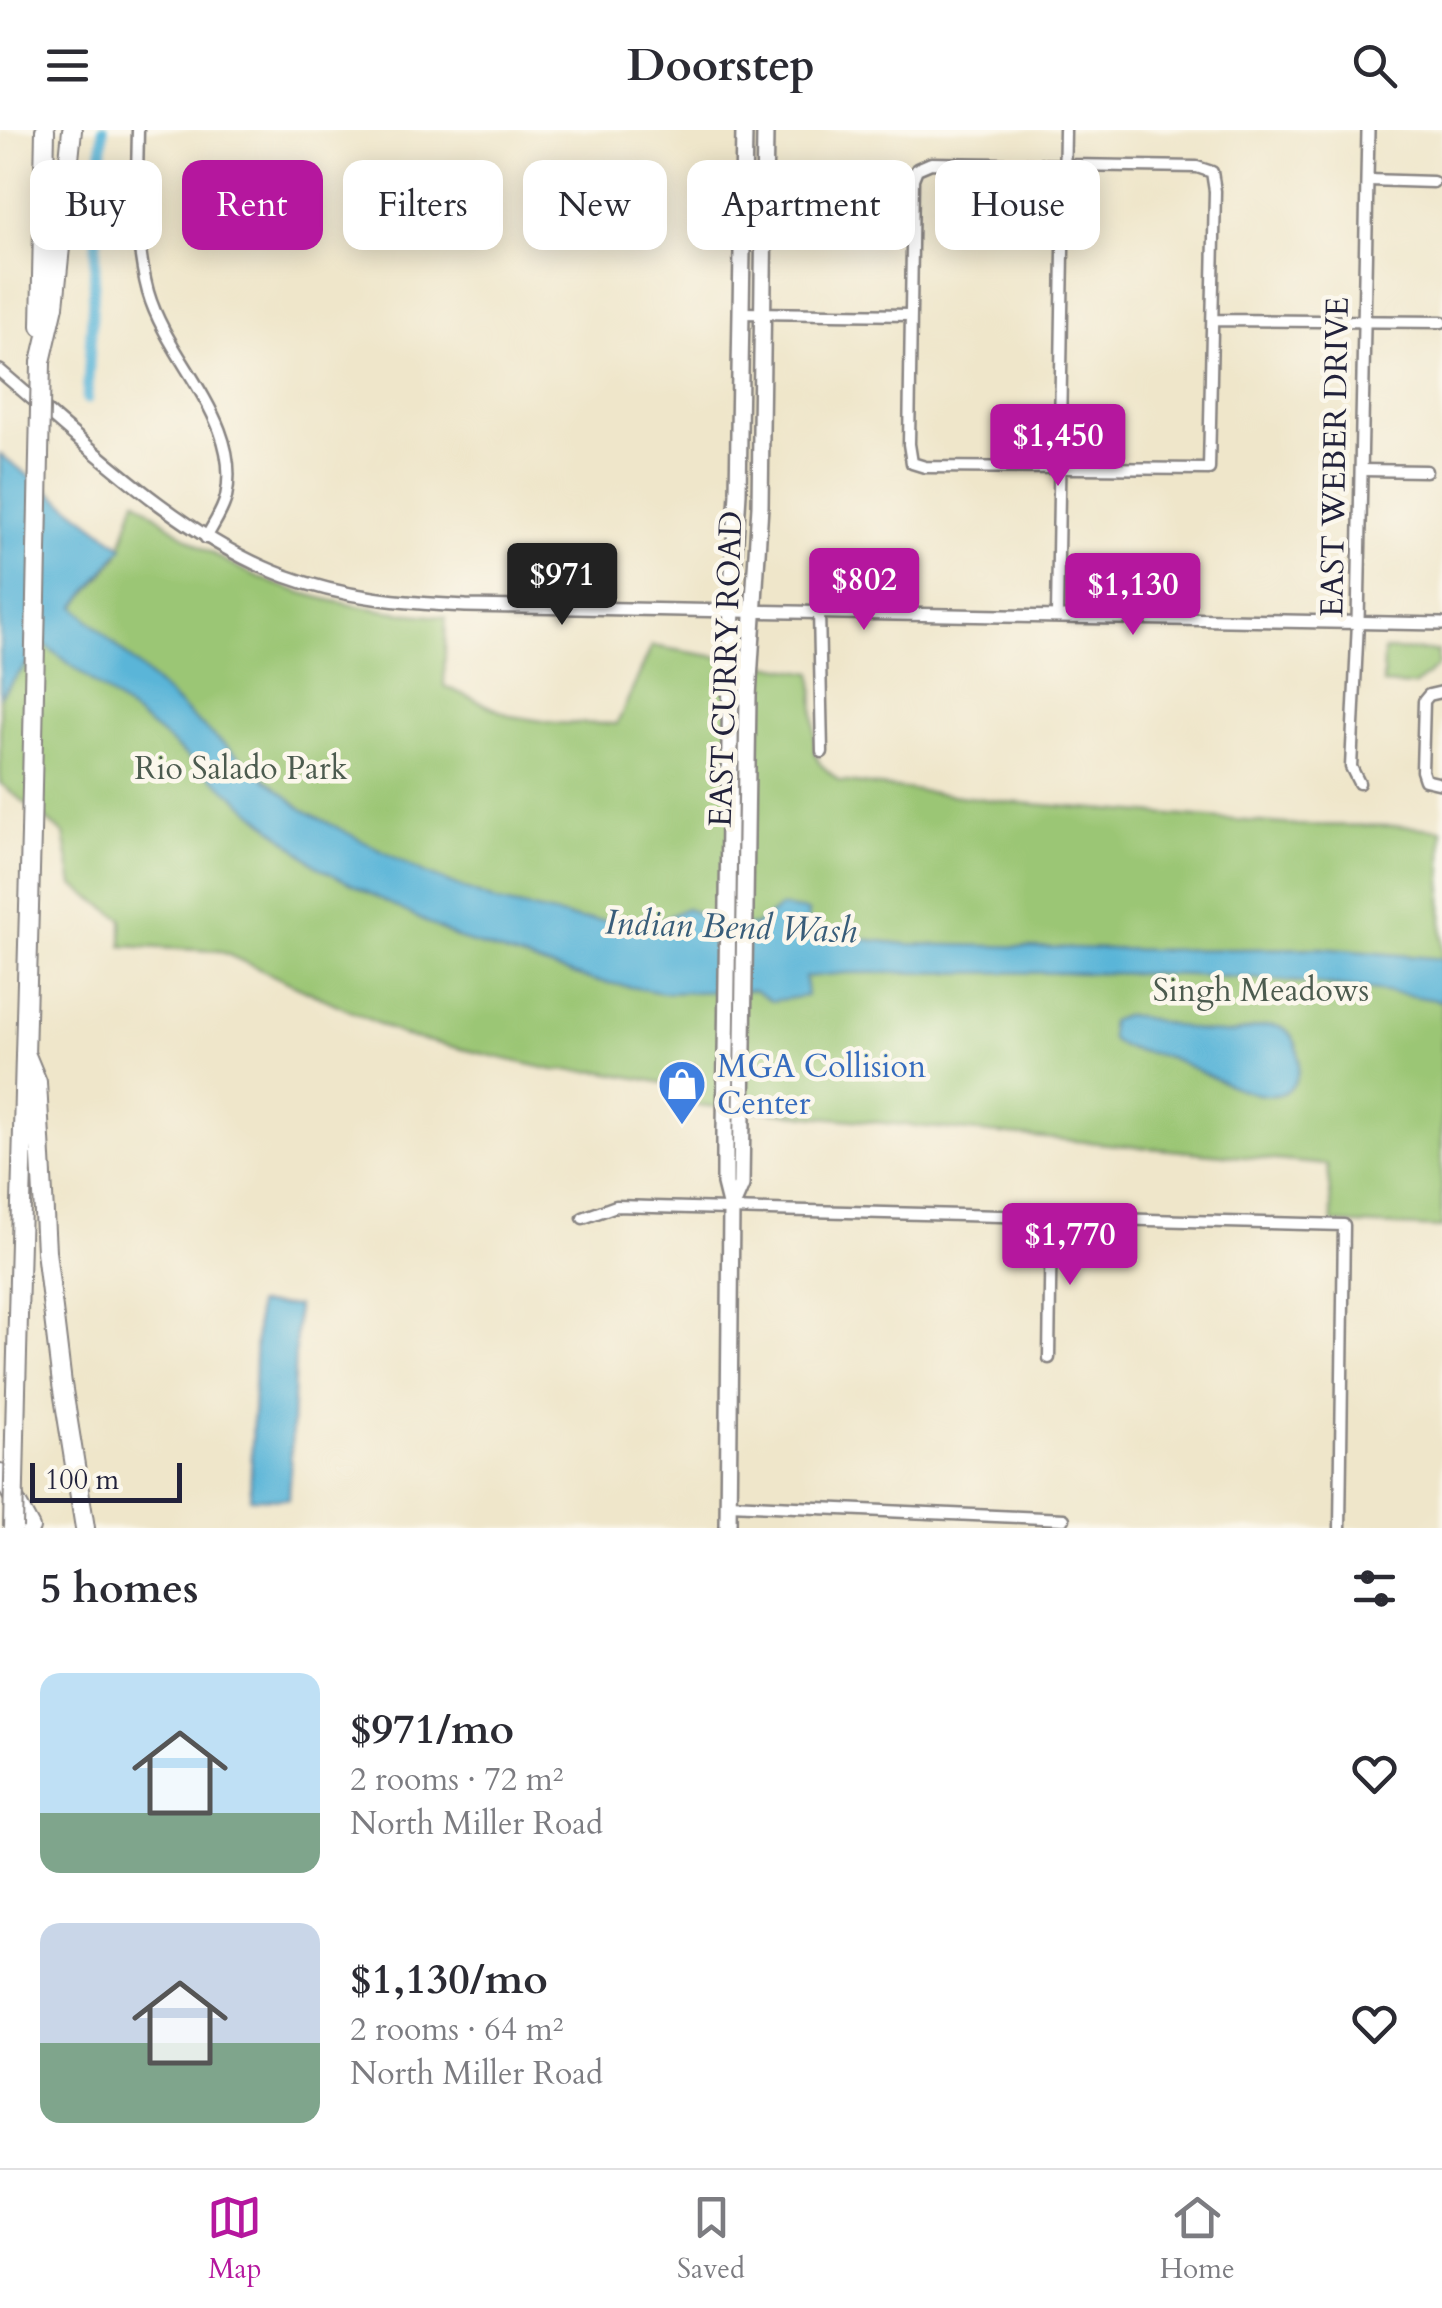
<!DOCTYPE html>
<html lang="en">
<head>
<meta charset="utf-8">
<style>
	:root { --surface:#fff; --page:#f7f7f7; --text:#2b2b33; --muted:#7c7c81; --line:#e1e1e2; --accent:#b5179e }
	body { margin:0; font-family:Cardo,serif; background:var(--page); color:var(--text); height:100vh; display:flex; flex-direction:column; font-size:38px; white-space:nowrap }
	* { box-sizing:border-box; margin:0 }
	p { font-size:32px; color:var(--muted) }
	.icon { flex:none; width:55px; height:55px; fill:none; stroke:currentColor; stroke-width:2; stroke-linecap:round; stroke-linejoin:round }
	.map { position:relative; height:1398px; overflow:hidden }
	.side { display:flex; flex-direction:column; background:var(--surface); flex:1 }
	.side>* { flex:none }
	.guide { position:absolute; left:30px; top:30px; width:1382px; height:90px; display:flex; gap:20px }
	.scale { position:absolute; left:30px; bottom:25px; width:152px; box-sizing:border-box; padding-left:10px; border:5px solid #22223b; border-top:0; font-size:28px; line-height:35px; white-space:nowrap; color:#22223b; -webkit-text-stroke:8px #fbf7ec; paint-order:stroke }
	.price { position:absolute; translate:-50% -85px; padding:0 22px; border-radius:10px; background:var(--accent); color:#fff; font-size:32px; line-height:65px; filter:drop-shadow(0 2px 5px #0008) }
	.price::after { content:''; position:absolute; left:50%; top:60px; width:30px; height:22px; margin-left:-15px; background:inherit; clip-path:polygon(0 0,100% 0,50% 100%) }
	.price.current { background:#222; color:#fff }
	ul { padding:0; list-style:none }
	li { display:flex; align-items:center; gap:30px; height:250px; padding:0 40px }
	li span { display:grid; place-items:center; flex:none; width:280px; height:200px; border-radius:20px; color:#555 }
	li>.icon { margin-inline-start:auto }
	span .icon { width:120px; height:120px; fill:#fffc; stroke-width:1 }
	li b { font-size:42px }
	h2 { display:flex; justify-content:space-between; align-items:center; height:120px; padding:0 40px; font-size:42px }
	.tag { padding:0 35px; border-radius:20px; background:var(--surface); box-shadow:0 5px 25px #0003; font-size:35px; line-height:90px }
	.tag.current { background:var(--accent); color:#fff }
	header { display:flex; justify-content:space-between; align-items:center; height:130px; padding:0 40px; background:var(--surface); font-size:45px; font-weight:600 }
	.menu { display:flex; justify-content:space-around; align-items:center; height:140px; border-top:2px solid var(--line); background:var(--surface); font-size:28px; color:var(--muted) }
	.menu a { display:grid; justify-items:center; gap:5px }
	.menu .current { color:var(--accent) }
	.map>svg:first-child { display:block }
	.green { fill:#9bc674; stroke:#5e7458; stroke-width:2.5 }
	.water { fill:#5ab5d8; stroke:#3e6c8a; stroke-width:2.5 }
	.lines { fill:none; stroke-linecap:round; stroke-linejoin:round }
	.canal { stroke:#5ab5d8; stroke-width:11 }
	.minor-casing { stroke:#888482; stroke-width:15 }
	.tertiary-casing { stroke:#888482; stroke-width:16 }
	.primary-casing { stroke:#888482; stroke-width:20 }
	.motorway-casing { stroke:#888482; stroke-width:22 }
	.minor { stroke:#fff; stroke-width:10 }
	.tertiary { stroke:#fff; stroke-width:11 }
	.primary { stroke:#fff; stroke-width:15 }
	.motorway { stroke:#fff; stroke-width:18 }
	.motorway-bridge-casing { stroke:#888482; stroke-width:22; stroke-linecap:butt }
	.motorway-bridge { stroke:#fff; stroke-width:18 }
	.labels { text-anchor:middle; stroke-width:9; stroke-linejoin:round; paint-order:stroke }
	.street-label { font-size:32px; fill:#22223b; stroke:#fbf7ec }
	.park-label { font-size:32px; fill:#4c5b4f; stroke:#fbf7ec }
	.shop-label { font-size:32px; fill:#366cbe; stroke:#fbf7ec; text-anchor:start }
	.water-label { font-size:35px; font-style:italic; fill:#385d7a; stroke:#fbf7ec }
</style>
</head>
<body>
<header><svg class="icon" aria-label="menu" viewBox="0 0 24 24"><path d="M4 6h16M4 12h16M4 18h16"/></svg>Doorstep<svg class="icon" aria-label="search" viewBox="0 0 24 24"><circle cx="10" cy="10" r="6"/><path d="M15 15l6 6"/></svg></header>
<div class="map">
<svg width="1442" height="1398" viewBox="0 0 1442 1398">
	<rect width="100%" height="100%" fill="#fbf7ec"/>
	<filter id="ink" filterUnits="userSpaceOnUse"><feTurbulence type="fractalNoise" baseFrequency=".01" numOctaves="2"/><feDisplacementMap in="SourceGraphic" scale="20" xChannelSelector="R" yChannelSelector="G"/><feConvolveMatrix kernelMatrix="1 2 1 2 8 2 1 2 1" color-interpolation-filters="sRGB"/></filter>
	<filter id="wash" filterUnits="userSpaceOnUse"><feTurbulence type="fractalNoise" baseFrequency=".0048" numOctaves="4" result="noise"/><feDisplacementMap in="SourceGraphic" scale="40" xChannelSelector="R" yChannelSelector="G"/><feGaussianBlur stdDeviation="2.25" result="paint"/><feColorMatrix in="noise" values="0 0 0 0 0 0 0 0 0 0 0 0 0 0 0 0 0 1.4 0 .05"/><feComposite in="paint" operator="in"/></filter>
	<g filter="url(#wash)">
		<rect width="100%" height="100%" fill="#efe6ca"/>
		<path class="green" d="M136 369C233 452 321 478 446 487L444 556 511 586 555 593 617 594 652 516 813 543 815 623 820 634 839 651 1008 672 1297 695 1403 696 1442 700V1098L1333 1093 1327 1035 696 975 686 957 604 942 553 940 405 906 220 821 122 816V789L73 755 64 704 0 653V566L118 426Z
			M1384 520 1438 521V536L1414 556 1383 554Z"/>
		<path class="water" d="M0 324 123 417 75 477 195 590 302 679 426 744 499 772 578 789 656 793 686 778 719 794 755 796 780 777 808 781 807 803 906 814 1154 820 1322 818 1442 829V871C1246 835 1044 843 846 843L805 847 807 866 771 871 754 860 663 863 592 850 460 809 318 737 163 606 44 514 0 566Z
			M1126 885C1161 889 1196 905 1232 903 1248 902 1268 890 1284 899 1295 906 1299 920 1299 933 1296 1003 1202 939 1168 927 1150 921 1125 922 1111 909L1110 891Z
			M257 1174 297 1176 289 1369 250 1368Z"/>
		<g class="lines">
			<path class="canal" d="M87 269 103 0"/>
		</g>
	</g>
	<g filter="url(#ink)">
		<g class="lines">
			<g class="minor-casing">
				<path id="minor" d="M138 0C137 53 134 110 148 162 168 232 243 291 226 367 223 381 213 395 206 408
					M931 33 1197 37 1212 42 1215 61 1209 339 925 337 912 333 909 314 913 49 917 39Z
					M1368 50 1433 52
					M741 183 911 185
					M1213 190 1442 192
					M1362 340 1426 341
					M819 481 822 622
					M1057 485 1065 0
					M1358 492 1351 637 1359 653
					M1442 562 1429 565 1424 571 1422 641 1425 650 1442 654
					M583 1088 616 1076 1344 1095 1340 1398
					M1049 1228 1051 1088
					M729 1374 1064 1389"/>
			</g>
			<g class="tertiary-casing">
				<path id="tertiary" d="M0 241C84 312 182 408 285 446 344 468 404 473 466 476L1442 494
					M1358 492 1368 0"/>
			</g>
			<g class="primary-casing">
				<path id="primary" d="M731 1078 741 1055 748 566 760 376 765 0
					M728 1398 731 1078 725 1054V1001L732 461 738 363 744 0"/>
			</g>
			<g class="motorway-casing">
				<path id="motorway" d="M41 196 45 0
					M41 232 54 176 72 0
					M25 923 37 952 46 1121 62 1254 85 1398
					M16 1260 31 703
					M0 1343 30 1398"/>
			</g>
			<use href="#minor" class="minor"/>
			<use href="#tertiary" class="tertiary"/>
			<use href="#primary" class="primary"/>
			<use href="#motorway" class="motorway"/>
			<g class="motorway-bridge-casing">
				<path id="motorway-bridge" d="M31 703 41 232
					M13 1398 16 1260"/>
			</g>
			<use href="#motorway-bridge" class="motorway-bridge"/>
		</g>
	</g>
	<defs>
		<g id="shop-pin" transform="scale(2.5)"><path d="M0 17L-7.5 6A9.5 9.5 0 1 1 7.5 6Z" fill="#3f7fe0" stroke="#fbf7ec"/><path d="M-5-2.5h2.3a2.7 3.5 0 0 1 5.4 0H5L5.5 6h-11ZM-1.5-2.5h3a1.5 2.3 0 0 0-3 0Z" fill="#fff"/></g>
	</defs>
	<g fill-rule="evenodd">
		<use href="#shop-pin" x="682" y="954"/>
	</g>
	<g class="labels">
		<g class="street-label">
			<text transform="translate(1334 327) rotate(-89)" y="11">EAST WEBER DRIVE</text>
			<text transform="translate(725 539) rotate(-88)" y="11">EAST CURRY ROAD</text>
		</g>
		<g class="park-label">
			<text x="241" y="649">Rio Salado Park</text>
			<text x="1261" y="871">Singh Meadows</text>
		</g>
		<g class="shop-label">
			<text x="717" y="947">MGA Collision<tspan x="717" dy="37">Center</tspan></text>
		</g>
		<g class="water-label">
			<text transform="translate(731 796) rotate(2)" y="12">Indian Bend Wash</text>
		</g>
	</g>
</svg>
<div class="scale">100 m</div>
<b class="price" style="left:1058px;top:359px">$1,450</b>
<b class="price current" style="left:562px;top:498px">$971</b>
<b class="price" style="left:864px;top:503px">$802</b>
<b class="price" style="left:1133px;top:508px">$1,130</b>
<b class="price" style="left:1070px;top:1158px">$1,770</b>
<div class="guide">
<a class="tag">Buy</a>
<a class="tag current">Rent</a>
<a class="tag">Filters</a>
<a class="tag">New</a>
<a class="tag">Apartment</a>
<a class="tag">House</a>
</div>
</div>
<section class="side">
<h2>5 homes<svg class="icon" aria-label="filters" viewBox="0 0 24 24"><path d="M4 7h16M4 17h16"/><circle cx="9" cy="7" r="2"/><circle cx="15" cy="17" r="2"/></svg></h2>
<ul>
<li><span style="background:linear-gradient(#bfe0f5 70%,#7fa58c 0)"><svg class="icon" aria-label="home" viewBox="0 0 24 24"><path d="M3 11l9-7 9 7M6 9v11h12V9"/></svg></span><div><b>$971/mo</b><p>2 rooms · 72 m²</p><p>North Miller Road</p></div><svg class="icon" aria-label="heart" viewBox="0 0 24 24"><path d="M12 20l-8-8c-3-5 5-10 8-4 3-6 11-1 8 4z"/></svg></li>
<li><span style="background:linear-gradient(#c9d6e8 60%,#7fa58c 0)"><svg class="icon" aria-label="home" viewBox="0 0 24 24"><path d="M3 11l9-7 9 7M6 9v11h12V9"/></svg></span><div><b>$1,130/mo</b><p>2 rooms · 64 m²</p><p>North Miller Road</p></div><svg class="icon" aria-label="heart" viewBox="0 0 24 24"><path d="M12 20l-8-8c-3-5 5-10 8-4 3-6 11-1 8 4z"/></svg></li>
</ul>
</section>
<nav class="menu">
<a class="current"><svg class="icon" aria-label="map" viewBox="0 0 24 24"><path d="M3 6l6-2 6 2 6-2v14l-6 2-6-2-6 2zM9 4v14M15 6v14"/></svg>Map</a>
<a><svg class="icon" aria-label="saved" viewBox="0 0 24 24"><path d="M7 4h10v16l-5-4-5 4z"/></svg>Saved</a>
<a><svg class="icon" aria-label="home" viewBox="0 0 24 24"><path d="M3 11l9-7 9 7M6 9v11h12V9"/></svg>Home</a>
</nav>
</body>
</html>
